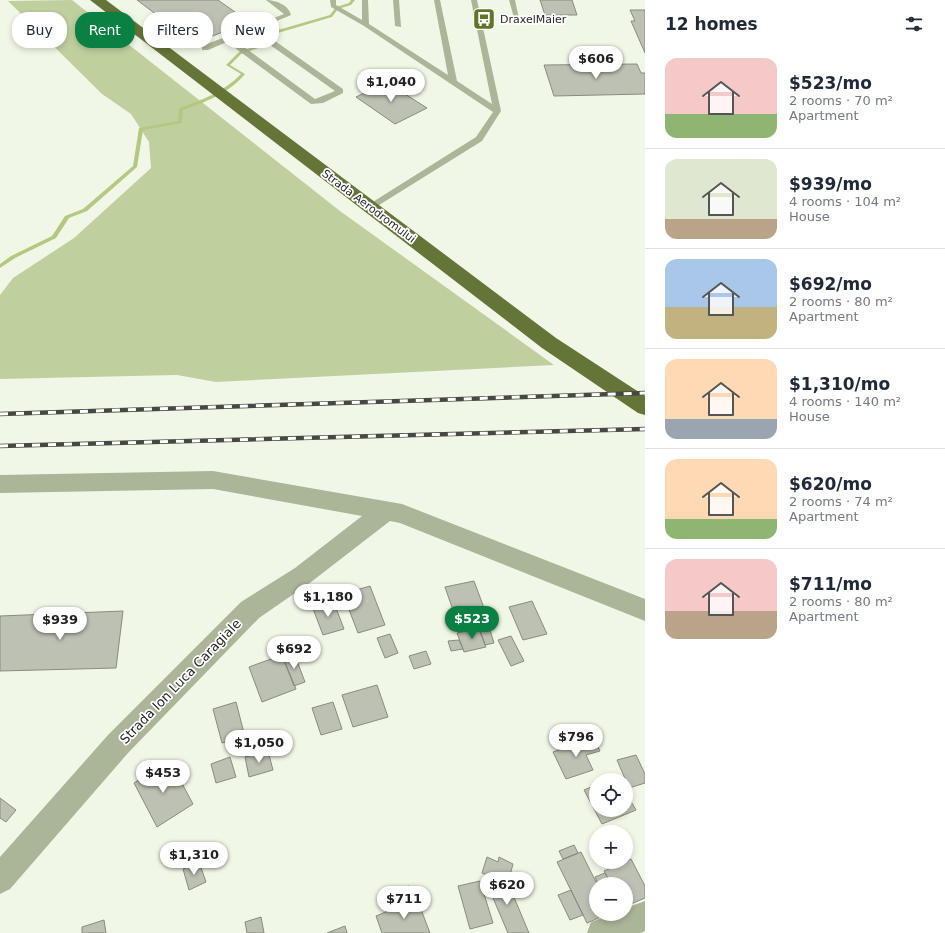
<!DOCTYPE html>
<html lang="en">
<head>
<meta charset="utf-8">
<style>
	:root { --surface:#fff; --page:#f2f2f3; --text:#1f2937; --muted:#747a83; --line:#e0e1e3; --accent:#0b8043 }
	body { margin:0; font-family:"DejaVu Sans",sans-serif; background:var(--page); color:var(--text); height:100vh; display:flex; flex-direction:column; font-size:15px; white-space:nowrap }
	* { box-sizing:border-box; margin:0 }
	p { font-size:13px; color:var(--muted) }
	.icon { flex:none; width:22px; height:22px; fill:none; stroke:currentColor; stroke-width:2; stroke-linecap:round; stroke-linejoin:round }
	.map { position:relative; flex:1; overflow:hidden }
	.drawer { display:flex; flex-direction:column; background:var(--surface); width:300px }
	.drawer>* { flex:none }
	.banner { position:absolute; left:12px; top:12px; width:380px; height:36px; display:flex; gap:8px }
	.buttons { position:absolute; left:589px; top:773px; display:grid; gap:8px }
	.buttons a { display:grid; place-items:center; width:44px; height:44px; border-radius:50%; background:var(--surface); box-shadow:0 2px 6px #0003; font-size:20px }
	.price { position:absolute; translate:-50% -34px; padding:0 9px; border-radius:14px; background:#fff; color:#222; font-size:13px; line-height:26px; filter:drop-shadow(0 1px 2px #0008) }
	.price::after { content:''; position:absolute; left:50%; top:24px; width:12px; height:9px; margin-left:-6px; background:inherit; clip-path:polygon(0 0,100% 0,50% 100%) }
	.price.current { background:var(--accent); color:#fff }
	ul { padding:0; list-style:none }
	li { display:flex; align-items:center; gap:12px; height:100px; padding:0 20px }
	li+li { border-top:1px solid var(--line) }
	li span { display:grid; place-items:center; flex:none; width:112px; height:80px; border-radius:12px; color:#555 }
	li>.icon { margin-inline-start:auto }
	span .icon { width:48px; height:48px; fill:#fffc; stroke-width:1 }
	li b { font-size:17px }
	h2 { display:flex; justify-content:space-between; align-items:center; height:48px; padding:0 20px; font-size:17px }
	.chip { padding:0 14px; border-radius:16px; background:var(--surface); box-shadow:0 2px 6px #0003; font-size:14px; line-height:36px }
	.chip.current { background:var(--accent); color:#fff }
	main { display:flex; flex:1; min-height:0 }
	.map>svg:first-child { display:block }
	.green { fill:#bfd09e }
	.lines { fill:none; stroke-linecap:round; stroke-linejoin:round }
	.stream { fill:#b3c982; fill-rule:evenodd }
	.building { fill:#bcc1b3; stroke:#878c7e }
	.service { fill:#abb597; fill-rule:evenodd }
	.minor { fill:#abb597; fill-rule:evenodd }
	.trunk { fill:#647637; fill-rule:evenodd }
	.rail-casing { stroke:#464841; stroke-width:4.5 }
	.rail { stroke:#fff; stroke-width:3; stroke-dasharray:8; stroke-linecap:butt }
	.labels { text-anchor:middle; stroke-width:3.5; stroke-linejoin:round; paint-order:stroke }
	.far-poi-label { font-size:11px; fill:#262823; stroke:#fff; text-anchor:start }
	.far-street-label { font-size:11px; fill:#262823; stroke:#fff }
	.street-label { font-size:13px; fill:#262823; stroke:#fff }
</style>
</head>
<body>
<main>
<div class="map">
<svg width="645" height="933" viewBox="0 0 645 933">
	<rect width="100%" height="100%" fill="#f1f7e7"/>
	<path class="green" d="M72 0 340 211 554 365 216 382 177 375 0 379V295L13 278 74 238 151 168 149 142 131 114 102 94 8 1Z"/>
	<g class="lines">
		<path class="stream" d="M351 0H355L351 5 338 9 332 17 271 35 264 46 241 54 230 65 245 74C229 93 206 102 183 110L182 123 143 130 137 167 87 211 69 218 56 238 15 258 0 268V264L11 256 52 236 65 216 83 209 133 166 139 128 178 121 179 108C202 100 224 92 241 74L226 65 239 52 261 44 268 33 330 15 336 7 349 3Z"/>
	</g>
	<path class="building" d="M137 0H218L249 22 194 43Z
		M540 0H572L577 15H545Z
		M630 10H645V53L631 21H635Z
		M480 13H487L489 24H481Z
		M637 64 641 73H645V94L554 96 544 65Z
		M388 82 405 94 427 108 395 124 356 97Z
		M474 581 487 616 466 621 464 614 455 616 445 587Z
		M370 586 385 625 358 633 343 594Z
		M333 600 344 629 323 635 312 606Z
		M532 601 547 634 523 640 509 607Z
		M123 611 116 668 0 671V616Z
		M479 628 486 647 464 652 457 633Z
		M490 630 494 643 485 645 480 632Z
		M390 634 398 653 385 658 377 638Z
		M511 636 524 661 511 666 498 640Z
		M459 640 463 649 451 651 448 641Z
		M426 651 431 664 414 669 409 656Z
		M294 653 305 682 294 686 283 658Z
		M282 655 296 689 262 702 249 667Z
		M377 685 388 717 353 727 342 695Z
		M236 702 245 737 222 743 213 709Z
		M333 702 342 729 321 735 312 708Z
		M594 738 600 751 586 755 593 770 566 779 553 752Z
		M268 751 273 770 249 777 245 757Z
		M636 755 645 774V783L629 788 617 760Z
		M230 757 236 777 216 783 211 764Z
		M170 761 193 804 157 827 134 783Z
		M596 785V810H626V793L636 810 602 824 584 790Z
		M0 798 16 810 6 822 0 818Z
		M574 845 578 853 563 859 559 851Z
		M581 852 597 884 596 914H607L587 923 557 862Z
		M487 857 498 862 499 857 513 864 508 883 505 876 497 880 482 873Z
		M631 859 645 886V898L626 906V884H611L604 871Z
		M199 862 206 882 189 890 183 869Z
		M605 873 611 884H598L595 877Z
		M505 876 508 883 529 933H508L487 884Z
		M480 881 493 923 470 929 458 886Z
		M409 886 415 900 400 906 394 892Z
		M571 890 583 915 570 920 558 895Z
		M417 899 430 933H382L376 916Z
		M261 917 264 933H247L245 922Z
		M104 920 106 933H82V927Z
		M345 926 347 933H327Z"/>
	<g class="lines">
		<path class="service" d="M266 0C275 0 289 5 291 15L258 29 343 89V93L323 103 311 104 227 42 208 50H202V46L284 14ZM252 32 335 91 315 99 233 39Z
			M330 0H336V5L362 20V0H368L369 24 448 75 434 0H440L457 81 492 104 471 0H477L501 111 482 141 371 210 367 207 368 205 476 137 493 112 364 26 331 7Z
			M393 0H399L401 27 395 26Z
			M509 0H515L519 19 514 18Z"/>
		<path class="minor" d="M213 471 402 504 645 599V621L400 523 390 521 311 582 259 618 128 753 10 889 0 894V857L108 735 241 602 295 568 362 516 213 489 0 493V475Z
			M645 901V931L640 933H587L591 922 612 914H626V908Z"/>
		<path class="trunk" d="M90 0H106L556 338 645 396V415L638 413 542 348Z"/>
		<g class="rail-casing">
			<path id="rail" d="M0 414 645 393
				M0 446 645 429"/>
		</g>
		<use href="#rail" class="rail"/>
	</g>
	<defs>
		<g id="bus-square" transform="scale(1.15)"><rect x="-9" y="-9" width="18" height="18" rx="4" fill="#607525" stroke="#fff"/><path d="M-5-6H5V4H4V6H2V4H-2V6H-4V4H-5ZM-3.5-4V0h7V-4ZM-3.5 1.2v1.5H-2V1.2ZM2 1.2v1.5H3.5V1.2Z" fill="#fff"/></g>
	</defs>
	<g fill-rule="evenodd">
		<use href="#bus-square" x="484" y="19"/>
	</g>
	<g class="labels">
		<g class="far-poi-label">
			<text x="500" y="23">DraxelMaier</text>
		</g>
		<g class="far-street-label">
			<text transform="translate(369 206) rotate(37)" y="4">Strada Aerodromului</text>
		</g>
		<g class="street-label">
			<text transform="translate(180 681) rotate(-46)" y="5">Strada Ion Luca Caragiale</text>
		</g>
	</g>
</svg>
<div class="buttons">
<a><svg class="icon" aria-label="locate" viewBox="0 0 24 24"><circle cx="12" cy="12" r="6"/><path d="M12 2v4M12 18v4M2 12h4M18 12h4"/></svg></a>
<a>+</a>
<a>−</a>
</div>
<b class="price" style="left:596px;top:80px">$606</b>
<b class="price" style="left:391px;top:103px">$1,040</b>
<b class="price" style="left:328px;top:618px">$1,180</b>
<b class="price current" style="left:472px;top:640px">$523</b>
<b class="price" style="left:60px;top:641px">$939</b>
<b class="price" style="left:294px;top:670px">$692</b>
<b class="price" style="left:576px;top:758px">$796</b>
<b class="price" style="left:259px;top:764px">$1,050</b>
<b class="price" style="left:163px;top:794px">$453</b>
<b class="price" style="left:194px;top:876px">$1,310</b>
<b class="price" style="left:507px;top:906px">$620</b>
<b class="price" style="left:404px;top:920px">$711</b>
<div class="banner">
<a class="chip">Buy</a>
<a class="chip current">Rent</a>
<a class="chip">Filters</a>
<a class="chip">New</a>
</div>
</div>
<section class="drawer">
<h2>12 homes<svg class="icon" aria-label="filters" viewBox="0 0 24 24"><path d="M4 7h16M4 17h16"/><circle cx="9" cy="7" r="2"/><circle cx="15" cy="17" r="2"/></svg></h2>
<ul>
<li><span style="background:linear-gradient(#f6c9c9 70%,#8fb573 0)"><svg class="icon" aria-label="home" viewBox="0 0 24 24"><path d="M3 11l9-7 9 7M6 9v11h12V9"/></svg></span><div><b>$523/mo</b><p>2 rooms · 70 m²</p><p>Apartment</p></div></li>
<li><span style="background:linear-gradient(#dfe7d0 75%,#b9a48a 0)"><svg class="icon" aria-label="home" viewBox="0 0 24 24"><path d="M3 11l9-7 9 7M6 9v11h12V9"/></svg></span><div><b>$939/mo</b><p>4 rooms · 104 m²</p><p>House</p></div></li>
<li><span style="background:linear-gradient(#a9c7e8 60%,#c2b280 0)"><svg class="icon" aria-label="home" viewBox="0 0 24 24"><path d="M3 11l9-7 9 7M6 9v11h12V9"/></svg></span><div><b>$692/mo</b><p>2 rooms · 80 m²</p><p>Apartment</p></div></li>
<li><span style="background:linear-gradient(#ffd9b3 75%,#9aa5b1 0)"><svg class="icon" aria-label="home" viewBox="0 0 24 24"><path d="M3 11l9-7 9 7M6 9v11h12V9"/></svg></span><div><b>$1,310/mo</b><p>4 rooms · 140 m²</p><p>House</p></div></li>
<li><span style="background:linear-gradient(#ffd9b3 75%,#8fb573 0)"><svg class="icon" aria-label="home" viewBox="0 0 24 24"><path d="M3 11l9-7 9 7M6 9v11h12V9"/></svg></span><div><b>$620/mo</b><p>2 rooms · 74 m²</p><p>Apartment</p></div></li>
<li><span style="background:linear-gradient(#f6c9c9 65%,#b9a48a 0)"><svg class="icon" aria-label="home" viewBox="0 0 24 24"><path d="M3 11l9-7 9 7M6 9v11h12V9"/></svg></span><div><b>$711/mo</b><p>2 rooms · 80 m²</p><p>Apartment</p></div></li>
</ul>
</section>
</main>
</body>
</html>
